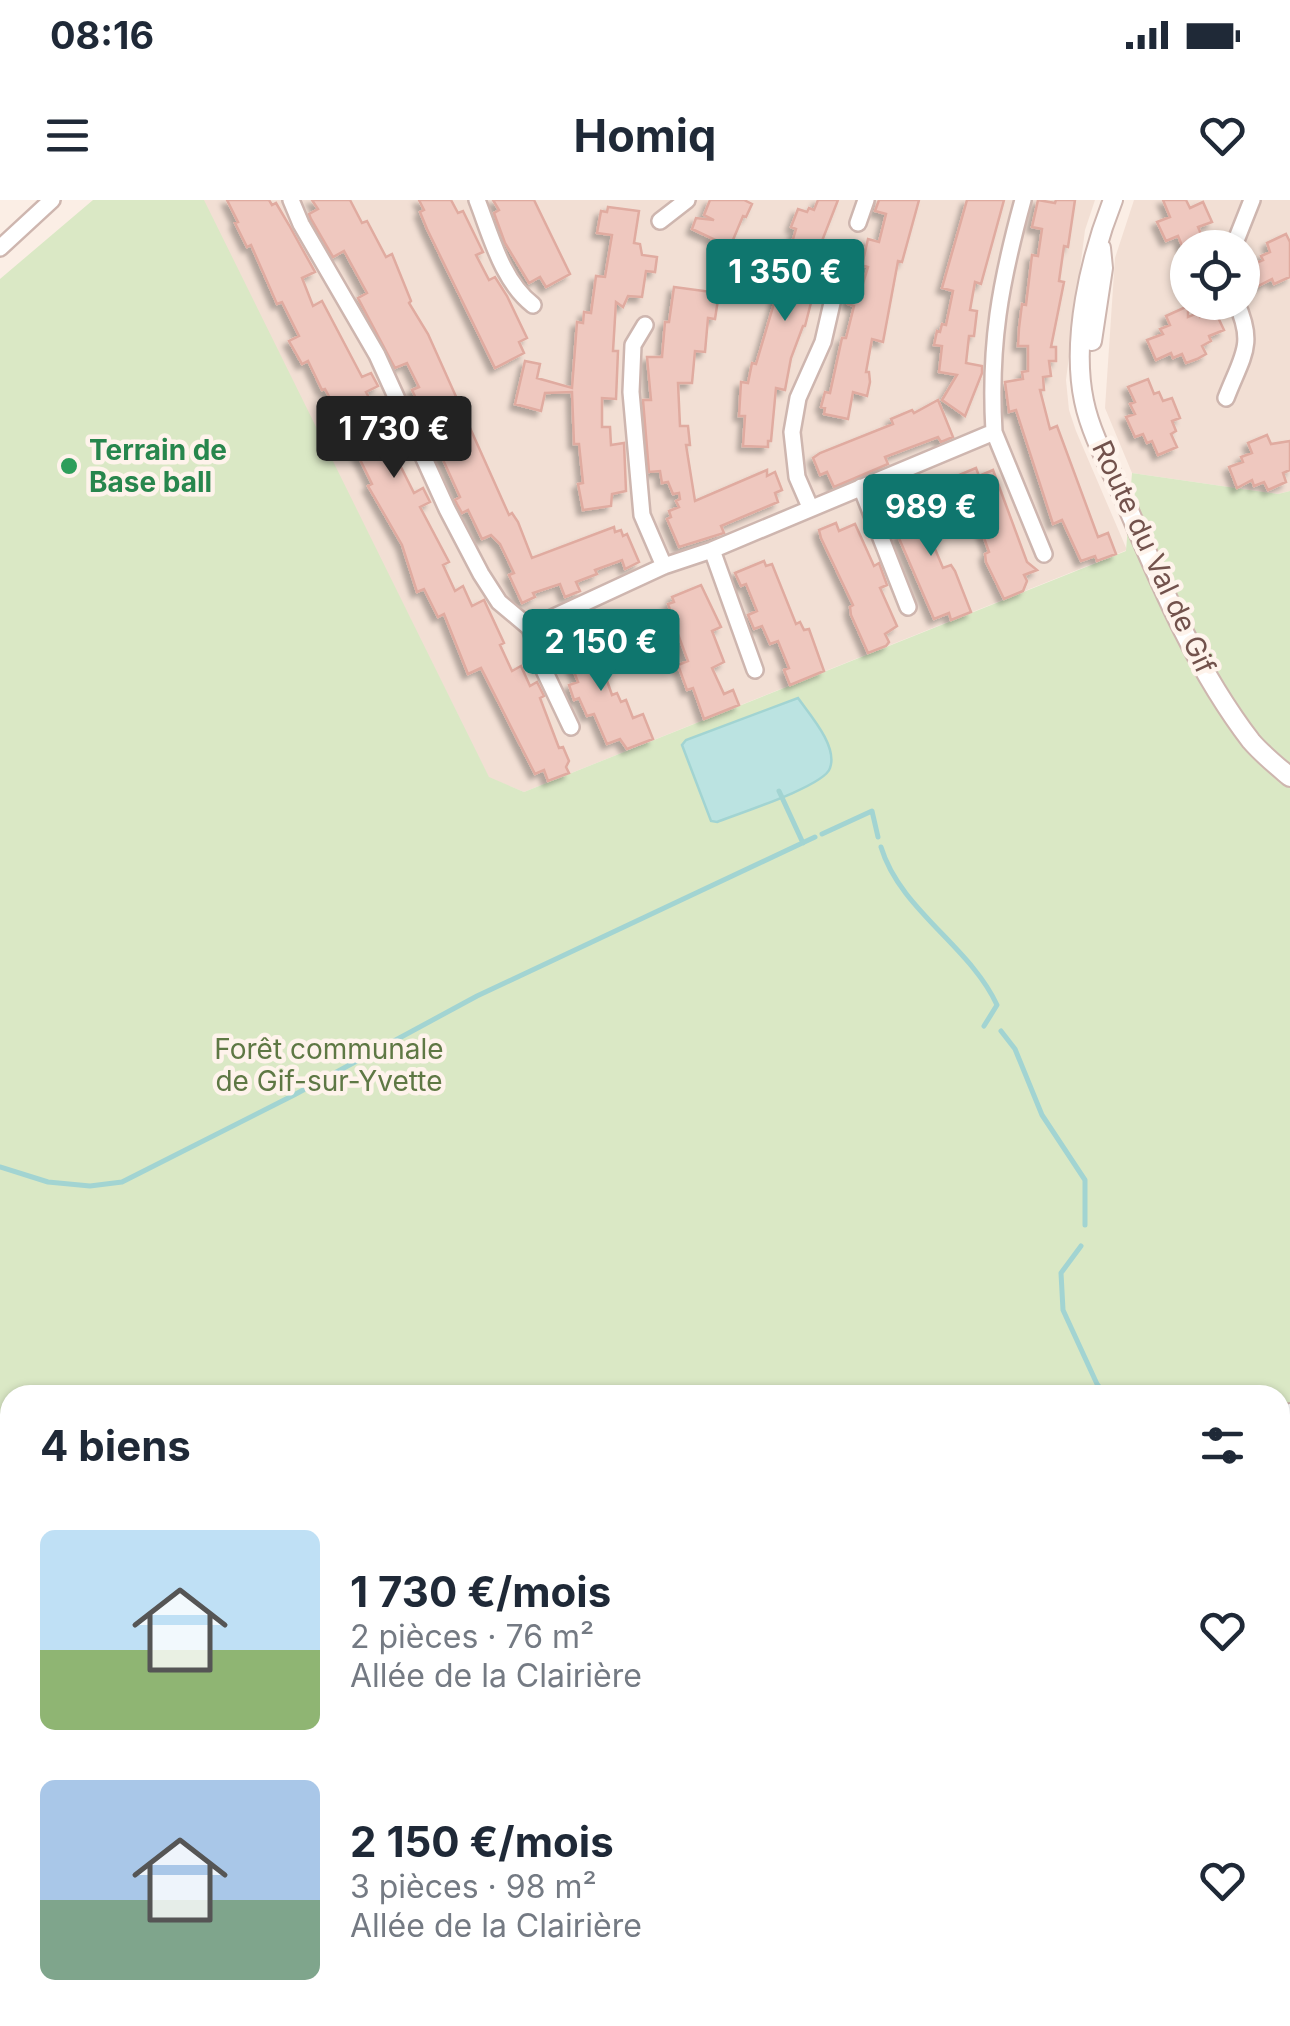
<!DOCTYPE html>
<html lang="fr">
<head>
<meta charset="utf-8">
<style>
	:root { --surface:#fff; --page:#f6f6f7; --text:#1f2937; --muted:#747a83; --accent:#0f766e }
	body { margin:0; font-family:Inter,sans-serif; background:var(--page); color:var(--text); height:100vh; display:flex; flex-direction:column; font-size:38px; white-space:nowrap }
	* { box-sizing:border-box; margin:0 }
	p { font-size:32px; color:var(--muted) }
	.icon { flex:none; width:55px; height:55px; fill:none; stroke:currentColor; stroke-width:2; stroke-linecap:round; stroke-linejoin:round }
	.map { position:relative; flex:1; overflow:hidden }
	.side { position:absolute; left:0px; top:1185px; width:1290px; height:642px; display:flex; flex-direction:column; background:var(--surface); border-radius:30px 30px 0 0; box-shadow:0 2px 8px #0004 }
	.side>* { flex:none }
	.controls { position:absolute; left:1170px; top:30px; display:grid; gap:20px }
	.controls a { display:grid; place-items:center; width:90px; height:90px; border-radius:50%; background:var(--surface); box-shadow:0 2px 8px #0004; font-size:50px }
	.price { position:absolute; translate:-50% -85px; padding:0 22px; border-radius:10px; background:var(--accent); color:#fff; font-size:32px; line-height:65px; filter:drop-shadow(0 2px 5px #0008) }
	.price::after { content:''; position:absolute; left:50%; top:60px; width:30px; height:22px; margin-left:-15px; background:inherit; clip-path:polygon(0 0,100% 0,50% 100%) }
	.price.current { background:#222; color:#fff }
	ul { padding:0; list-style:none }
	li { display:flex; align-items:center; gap:30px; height:250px; padding:0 40px }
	li span { display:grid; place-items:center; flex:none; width:280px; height:200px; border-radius:15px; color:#555 }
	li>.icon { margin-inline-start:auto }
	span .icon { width:120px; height:120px; fill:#fffc; stroke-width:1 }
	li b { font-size:42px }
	h2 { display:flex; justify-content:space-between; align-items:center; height:120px; padding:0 40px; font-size:42px }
	.status { display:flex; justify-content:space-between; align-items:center; height:70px; padding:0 50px; background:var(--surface); direction:ltr }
	.status svg { height:28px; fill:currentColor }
	header { display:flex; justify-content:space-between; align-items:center; height:130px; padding:0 40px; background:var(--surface); font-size:45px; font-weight:700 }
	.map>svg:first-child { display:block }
	.residential { fill:#f2dfd4; fill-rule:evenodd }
	.green { fill:#dae8c5 }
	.water { fill:#bbe3e1; stroke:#a2d4d2; stroke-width:2.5 }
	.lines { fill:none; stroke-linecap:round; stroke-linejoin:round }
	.stream { stroke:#a2d4d2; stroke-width:5 }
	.building { fill:#efc8bf; stroke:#e0aba0; stroke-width:2.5; filter:url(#shadow) }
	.service-casing { stroke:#ceb6af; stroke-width:12 }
	.minor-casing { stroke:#ceb6af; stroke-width:20 }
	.tertiary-casing { stroke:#ceb6af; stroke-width:22 }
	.service { stroke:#fff; stroke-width:8 }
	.minor { stroke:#fff; stroke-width:15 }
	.tertiary { stroke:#fff; stroke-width:18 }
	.leisure-dot { fill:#2e9e5b; stroke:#fef3eb; stroke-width:4 }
	.labels { text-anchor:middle; stroke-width:9; stroke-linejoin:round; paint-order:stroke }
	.leisure-label { font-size:28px; font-weight:bold; fill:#27864d; stroke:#fef3eb; text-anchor:start }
	.street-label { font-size:28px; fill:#72524c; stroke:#fef3eb }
	.park-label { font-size:28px; fill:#5e7844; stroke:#fef3eb }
</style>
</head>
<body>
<div class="status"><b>08:16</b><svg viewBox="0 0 49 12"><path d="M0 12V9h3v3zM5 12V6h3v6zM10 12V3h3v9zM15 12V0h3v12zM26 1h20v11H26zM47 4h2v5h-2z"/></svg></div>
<header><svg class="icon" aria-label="menu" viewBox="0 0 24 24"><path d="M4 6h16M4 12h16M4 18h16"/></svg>Homiq<svg class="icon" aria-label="heart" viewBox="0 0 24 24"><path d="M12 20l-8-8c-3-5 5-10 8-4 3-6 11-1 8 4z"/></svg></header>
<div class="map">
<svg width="1290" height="1826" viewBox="0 0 1290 1826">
	<defs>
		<filter id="shadow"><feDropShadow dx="-5" dy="5" stdDeviation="2.5" flood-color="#0004"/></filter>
	</defs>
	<rect width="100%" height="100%" fill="#fbeee5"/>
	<path class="residential" d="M203 0H1095L1085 30 1066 180 1069 210 1076 231 1127 350 524 592 489 578Z
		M1134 0H1290V291L1278 294 1132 273 1105 208 1115 58ZM1188 48H1242V102H1188Z
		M1290 1203V1826H0V1765L10 1761V1818H1280V1206Z"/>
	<path class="green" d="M93 0H204L489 577 524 592 1126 351 1132 273 1278 294 1290 291V1203L1280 1206V1195H10V1761L0 1765V79Z"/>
	<path class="water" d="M798 498C810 515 838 546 830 568 825 586 737 614 717 622L711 621 682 545 686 540Z"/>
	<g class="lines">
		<path class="stream" d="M779 591 803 643
			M822 634 872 611 878 637
			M881 647C900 710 970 746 997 805L984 826
			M1001 831 1015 849 1042 915 1085 980V1025
			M0 967 48 982 90 986 122 982 294 895 477 796 815 637
			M1081 1046 1061 1073 1063 1110 1097 1184 1106 1195"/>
	</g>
	<path class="building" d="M227 0H269L272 5 276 3 289 25 315 72 302 78 313 106 322 101 362 177 371 173 378 186 366 192 388 233 396 229 403 243 392 249 414 293 423 288 430 302 420 307 449 362 443 365 455 391 463 386 472 406 484 400 504 443 500 445 512 471 521 466 530 486 537 482 544 496 540 498 559 548 563 547 569 561 566 567 569 573 548 581 544 570 535 574 481 468 468 474 444 414 438 417 424 389 417 392 402 345 368 286 372 284 346 231 349 229 334 199 331 200 325 189 322 190 308 161 302 164 289 141 299 136 282 102 277 104 251 45 247 47 235 23 238 22Z
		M312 0H350L362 23 367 21 386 57 392 54 411 101 409 103 428 134 509 315 512 313 518 322 532 358 614 327 615 332 621 330 623 336 627 334 639 362 625 369 622 360 595 370 597 374 576 382 580 391 565 397 560 384 533 393 535 397 522 403 509 375 514 373 500 344 491 335 482 339 468 310 462 313 457 304 455 300 460 297 440 253 435 255 429 242 435 238 412 190 419 187 407 163 395 168 358 98 367 93 344 51 333 57 311 19 309 14 318 9Z
		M419 0H451L458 13 463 11 483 52 476 55 489 80 495 77 507 96 527 138 519 142 524 153 495 168 427 29 420 12 424 10Z
		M493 0H534L570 74 546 87 540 77 529 83 505 43 494 13 499 10Z
		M710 0H744L752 4 746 17 743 16 730 47 692 29 696 18 714 20 704 15Z
		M818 0H838L820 46 825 48 805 126H803L791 158 785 190 776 188 771 241H768V247L743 246 745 216H739L741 182 748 183 752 163 756 164 796 29 791 27 798 9 807 12 809 8 814 10Z
		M879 0H919L902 62 898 61 883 142 872 139 866 172H869L870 182 867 196 853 192 848 219 824 214 825 208 821 207 825 192 830 193 842 138H846L854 106 848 104 851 91 860 93 868 67 862 65 868 39 879 42 886 14 875 11Z
		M967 0H1004L981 84 975 82 970 110 977 111 974 136H969L966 163 982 166V173L965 216 942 200 957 175 939 172 942 146 934 145 937 131 940 132 942 124 946 125 953 91 942 88Z
		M1038 0 1055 3 1056 0H1075L1068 47 1064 46 1059 81 1064 82 1051 147H1056V161H1049L1051 176 1043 177 1044 190H1040L1050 229 1057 226 1098 337 1108 333 1116 354 1097 361 1095 356 1081 361 1062 320 1053 324 1016 210 1009 212 1005 182 1023 179 1022 172 1028 171V146H1018L1019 128 1022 104 1026 105 1032 55 1038 56 1042 29 1032 27Z
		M1163 0H1186L1190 8 1203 2 1212 22 1198 27 1207 48H1183L1178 36 1166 41 1157 22 1170 17Z
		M608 7 639 11 634 43 640 44 642 55 657 57 655 72 646 71 642 97 628 96 623 107 616 102 613 151H618L616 199 602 198V227H610L611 245 624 243 626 291 612 294 611 306 583 310 578 284 583 283 579 244H574L572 192 545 193 541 211 515 204 525 161 540 164 537 178 572 188 577 122 583 123 584 112 591 113 596 76 605 77 612 35 597 33 601 11 607 12Z
		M1286 34 1290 42V77L1274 84 1272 79 1258 86 1249 66 1263 60 1261 56 1270 52 1267 43Z
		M674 87 719 93 715 119 708 118 705 152 695 151 692 183H678L680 226H688L690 245H686L695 301 767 270V276L775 272 782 290 775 293 778 302 721 326 724 333 679 347 667 319 671 317 669 311 679 307 676 301 680 299 679 293 673 294 668 282 662 283 660 271 649 272 643 200H651L647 157H662L665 122H669Z
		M1188 106V117L1198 113 1200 117 1215 111 1224 130 1209 136 1211 141 1202 146 1206 154 1197 159 1186 163 1182 154 1173 158 1171 153 1156 160 1147 140 1163 134 1160 129 1170 125 1166 116Z
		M1148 179 1154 194 1159 192 1163 201 1172 198 1180 218 1172 221 1176 231 1171 234 1177 247 1158 255 1152 241 1147 243 1143 234 1135 237 1126 217 1135 214 1130 204 1135 202 1128 187Z
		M938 200 953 237 941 242 938 237 885 257 888 264 834 287 827 272 820 275 813 258 820 253 893 224 891 219 912 210 914 213Z
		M1267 235 1271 244 1290 241V270L1283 273 1286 282 1268 290 1264 282 1254 286 1252 280 1237 288 1229 267 1243 262 1241 257 1252 253 1248 243Z
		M976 268 979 276 993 270 1027 362 1037 370 1024 375 1027 381 1023 391 1004 399 986 362 985 354 989 352 978 321 973 323 962 292 959 275Z
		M920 289 923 296 927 294 943 333 930 337 943 368 951 365 955 371 971 412 951 420 949 413 934 419 898 336 912 330 899 297Z
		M836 323 839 331 855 324 874 366 879 363 887 385 880 388 897 426 885 434 889 442 886 446 868 453 851 415 850 407 853 405 821 338 819 330Z
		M764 361 766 366 772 364 796 424 800 422 804 430 809 429 824 471 790 485 784 470 789 468 778 441 770 444 762 426 754 429 748 415 757 411 746 384 741 386 735 373Z
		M701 385 721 427 712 431 724 462 712 468 724 494 733 490 739 505 704 519 693 488 687 490 678 465 688 461 675 426 650 435 645 424 671 413 668 404 674 402 672 397Z
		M583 433 585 437 591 435 612 495 617 493 621 502 626 500 633 518 643 514 653 539 627 549 620 539 607 544 594 514 587 516 579 498 574 500 569 485 578 482 573 469 568 454 559 458 553 445Z"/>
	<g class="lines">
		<g class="service-casing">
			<path id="service" d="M1280 1588 1290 1582
				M1027 1826 1032 1818"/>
		</g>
		<g class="minor-casing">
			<path id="minor" d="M291 0 301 24 377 155 447 309 481 374 499 402 530 428 543 468 571 527
				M477 0C491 36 502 81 533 105
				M660 21 687 0
				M858 23 866 0
				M0 48 52 0
				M1233 48 1252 0
				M645 125 633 145 631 192 642 315 664 366
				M1226 198C1242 156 1256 145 1236 102
				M994 232 1044 354
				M861 287 908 407
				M810 307 797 277 792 232 798 198 823 142 838 77
				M712 350 755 470
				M530 428 664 366 712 350 994 232C989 145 1000 84 1023 0
				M1280 1620 1290 1617
				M800 1818 805 1826
				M379 1826 385 1818"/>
		</g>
		<g class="tertiary-casing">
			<path id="tertiary" d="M1113 0C1090 58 1071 139 1084 201 1091 235 1110 268 1124 299 1160 383 1195 468 1251 541 1262 554 1277 566 1290 577
				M1092 141 1103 68 1101 48
				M1280 1216 1290 1213
				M1280 1245 1290 1239
				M985 1826 989 1818"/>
		</g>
		<use href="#service" class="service"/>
		<use href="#minor" class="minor"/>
		<use href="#tertiary" class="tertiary"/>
	</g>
	<circle class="leisure-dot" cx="69" cy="266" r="10"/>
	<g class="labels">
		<g class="leisure-label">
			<text x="89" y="260">Terrain de<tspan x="89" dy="32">Base ball</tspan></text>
		</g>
		<g class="street-label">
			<text transform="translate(1154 357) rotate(65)" y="10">Route du Val de Gif</text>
		</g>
		<g class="park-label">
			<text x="329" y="859">Forêt communale<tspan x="329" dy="32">de Gif-sur-Yvette</tspan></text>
		</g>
	</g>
</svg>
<div class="controls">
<a><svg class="icon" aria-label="locate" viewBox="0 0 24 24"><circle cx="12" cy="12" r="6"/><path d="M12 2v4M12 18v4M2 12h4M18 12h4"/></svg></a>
</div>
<b class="price" style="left:785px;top:124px">1 350 €</b>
<b class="price current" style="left:394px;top:281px">1 730 €</b>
<b class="price" style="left:931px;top:359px">989 €</b>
<b class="price" style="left:601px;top:494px">2 150 €</b>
<section class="side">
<h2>4 biens<svg class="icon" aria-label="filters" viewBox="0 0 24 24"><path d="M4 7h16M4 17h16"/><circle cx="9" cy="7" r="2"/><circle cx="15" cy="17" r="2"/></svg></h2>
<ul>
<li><span style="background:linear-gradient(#bfe0f5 60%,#8fb573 0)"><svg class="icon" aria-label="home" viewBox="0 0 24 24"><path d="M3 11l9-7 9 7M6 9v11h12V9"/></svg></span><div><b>1 730 €/mois</b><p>2 pièces · 76 m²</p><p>Allée de la Clairière</p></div><svg class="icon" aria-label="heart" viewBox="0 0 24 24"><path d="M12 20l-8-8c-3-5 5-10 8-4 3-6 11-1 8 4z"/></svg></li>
<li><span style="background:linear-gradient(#a9c7e8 60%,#7fa58c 0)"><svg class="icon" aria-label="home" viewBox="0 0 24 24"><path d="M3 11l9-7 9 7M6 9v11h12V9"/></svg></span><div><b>2 150 €/mois</b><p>3 pièces · 98 m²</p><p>Allée de la Clairière</p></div><svg class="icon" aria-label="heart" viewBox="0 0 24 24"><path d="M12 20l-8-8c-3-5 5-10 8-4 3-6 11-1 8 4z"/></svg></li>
</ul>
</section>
</div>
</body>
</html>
